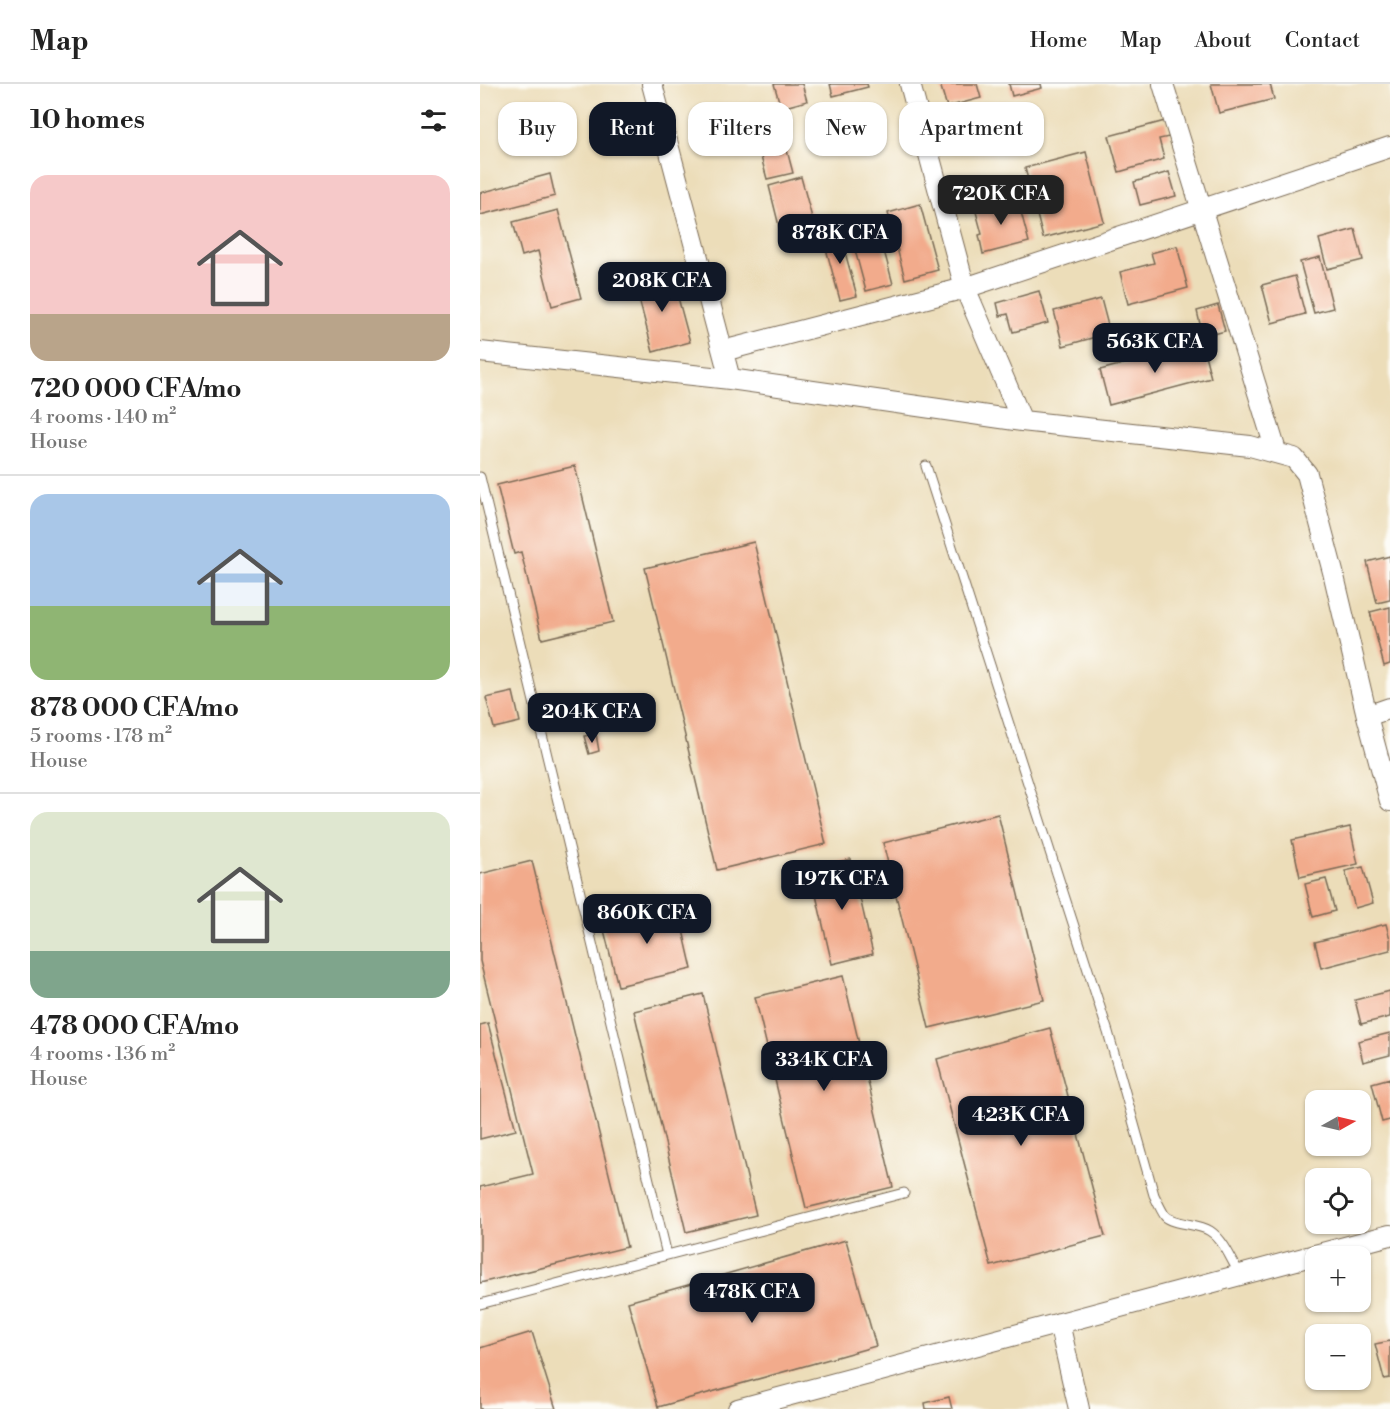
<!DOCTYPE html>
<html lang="en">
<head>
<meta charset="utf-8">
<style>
	:root { --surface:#fff; --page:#f6f6f6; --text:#222; --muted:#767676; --line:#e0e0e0; --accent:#111827 }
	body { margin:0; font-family:"Libre Bodoni",serif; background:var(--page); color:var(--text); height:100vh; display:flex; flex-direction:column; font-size:22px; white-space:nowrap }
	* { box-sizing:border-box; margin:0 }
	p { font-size:20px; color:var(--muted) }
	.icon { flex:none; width:33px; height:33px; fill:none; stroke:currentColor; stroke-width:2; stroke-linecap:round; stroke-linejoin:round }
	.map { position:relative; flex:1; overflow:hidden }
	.drawer { display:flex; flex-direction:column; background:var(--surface); width:480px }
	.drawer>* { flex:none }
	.hud { position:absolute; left:18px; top:18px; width:570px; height:54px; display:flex; gap:12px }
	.needle { width:39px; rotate:82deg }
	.fabs { position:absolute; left:825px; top:1006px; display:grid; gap:12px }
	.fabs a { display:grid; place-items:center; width:66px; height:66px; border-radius:12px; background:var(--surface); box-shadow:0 2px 4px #0004; font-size:30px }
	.price { position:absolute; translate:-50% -51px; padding:0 14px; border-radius:12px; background:var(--accent); color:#fff; font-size:20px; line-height:39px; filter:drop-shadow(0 2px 3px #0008) }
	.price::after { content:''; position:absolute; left:50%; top:36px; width:18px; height:14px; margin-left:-9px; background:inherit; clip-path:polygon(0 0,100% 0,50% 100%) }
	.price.selected { background:#222; color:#fff }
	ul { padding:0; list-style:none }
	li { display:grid; align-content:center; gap:12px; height:318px; padding:0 30px }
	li+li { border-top:2px solid var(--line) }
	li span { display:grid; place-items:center; height:186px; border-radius:18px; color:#555 }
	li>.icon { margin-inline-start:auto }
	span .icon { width:108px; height:108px; fill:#fffc; stroke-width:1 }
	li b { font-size:26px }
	h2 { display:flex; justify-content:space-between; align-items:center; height:72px; padding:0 30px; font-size:26px }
	.chip { padding:0 21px; border-radius:18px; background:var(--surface); box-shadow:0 2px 4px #0004; font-size:21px; line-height:54px }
	.chip.selected { background:var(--accent); color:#fff }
	header { display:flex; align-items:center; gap:36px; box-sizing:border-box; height:84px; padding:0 30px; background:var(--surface); border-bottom:2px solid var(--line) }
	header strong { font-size:28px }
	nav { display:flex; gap:33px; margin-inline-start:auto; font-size:21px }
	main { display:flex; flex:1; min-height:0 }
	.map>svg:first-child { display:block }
	.building { fill:#f2ab8c }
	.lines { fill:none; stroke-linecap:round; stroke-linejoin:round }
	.service-casing { stroke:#796954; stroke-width:11 }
	.minor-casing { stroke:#796954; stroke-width:22 }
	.service { stroke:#fff; stroke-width:9 }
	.minor { stroke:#fff; stroke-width:20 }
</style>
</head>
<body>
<header>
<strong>Map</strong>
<nav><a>Home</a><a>Map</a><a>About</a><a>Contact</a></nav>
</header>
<main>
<section class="drawer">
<h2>10 homes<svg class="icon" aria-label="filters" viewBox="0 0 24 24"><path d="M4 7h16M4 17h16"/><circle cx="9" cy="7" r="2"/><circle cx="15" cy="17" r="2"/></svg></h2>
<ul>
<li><span style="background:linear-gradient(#f6c9c9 75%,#b9a48a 0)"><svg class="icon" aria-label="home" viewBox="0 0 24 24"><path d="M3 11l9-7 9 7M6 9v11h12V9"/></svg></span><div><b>720 000 CFA/mo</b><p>4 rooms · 140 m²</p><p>House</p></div></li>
<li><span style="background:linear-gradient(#a9c7e8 60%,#8fb573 0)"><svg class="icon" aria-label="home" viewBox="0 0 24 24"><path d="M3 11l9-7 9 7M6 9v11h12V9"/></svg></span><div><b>878 000 CFA/mo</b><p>5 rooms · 178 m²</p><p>House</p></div></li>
<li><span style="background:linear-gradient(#dfe7d0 75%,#7fa58c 0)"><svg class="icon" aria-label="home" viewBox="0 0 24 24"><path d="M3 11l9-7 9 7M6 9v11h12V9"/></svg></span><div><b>478 000 CFA/mo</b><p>4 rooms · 136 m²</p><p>House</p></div></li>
</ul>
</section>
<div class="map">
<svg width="910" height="1325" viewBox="0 0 910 1325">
	<rect width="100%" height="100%" fill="#fdfcf7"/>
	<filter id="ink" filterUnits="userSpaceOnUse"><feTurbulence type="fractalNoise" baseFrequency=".0167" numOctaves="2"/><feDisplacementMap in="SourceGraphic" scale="12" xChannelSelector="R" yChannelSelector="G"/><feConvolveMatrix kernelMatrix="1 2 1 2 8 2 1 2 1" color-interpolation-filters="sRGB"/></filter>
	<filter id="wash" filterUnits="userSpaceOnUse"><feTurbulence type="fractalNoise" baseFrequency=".008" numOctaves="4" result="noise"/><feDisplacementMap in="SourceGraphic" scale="24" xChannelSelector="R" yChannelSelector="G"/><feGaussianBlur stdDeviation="1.35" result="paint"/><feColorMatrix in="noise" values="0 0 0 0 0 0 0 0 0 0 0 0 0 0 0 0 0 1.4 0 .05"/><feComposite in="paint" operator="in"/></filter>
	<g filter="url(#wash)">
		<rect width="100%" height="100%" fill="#ecddb9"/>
		<g id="blocks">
			<path class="building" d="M294 0H322L327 17 301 24Z
				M350 0H387L388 3 353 12Z
				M460 0H497L501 14 467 23Z
				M529 0H561L562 4 532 12Z
				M731 0H790L794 15 739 29Z
				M295 21 313 89 287 95 269 28Z
				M685 37 689 53 679 55 684 75 639 88 629 52Z
				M606 68 624 138 563 154 545 84Z
				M689 88 696 112 660 121 654 98Z
				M70 90 75 112 0 131V109Z
				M321 93 335 145 302 154 289 102Z
				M537 113 549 158 503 170 499 151 502 150 495 124Z
				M440 120 458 186 425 195 408 129Z
				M78 126 101 214 72 222 58 167 42 172 33 138Z
				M396 137 413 200 386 207 369 144Z
				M875 145 883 176 847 185 839 155Z
				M359 146 377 212 360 216 342 150Z
				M697 162 708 204 648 220 640 188 674 179 671 169Z
				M840 173 853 224 834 229 820 178Z
				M192 191 210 258 173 268 155 200Z
				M815 192 825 230 792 239 782 201Z
				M559 207 568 239 533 248 528 230 520 232 517 219Z
				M621 215 630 249 583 262 574 227Z
				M738 221 745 247 723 253 717 227Z
				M722 259 731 294 629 321 620 286Z
				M95 382 133 538 62 555 41 468 34 470 17 401Z
				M274 458 346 760 237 786 165 484Z
				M910 472V516L897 519 887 478Z
				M910 523V580L904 582 890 528Z
				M33 608 40 638 14 644 6 614Z
				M116 650 119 667 109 670 104 652Z
				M518 730 564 916 449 944 403 759Z
				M870 743 878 780 820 793 812 756Z
				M371 775 393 870 352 880 330 785Z
				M52 777 147 1163 0 1199V1103L53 1090 0 877V790Z
				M883 783 893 819 875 824 865 787Z
				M846 795 855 827 833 833 825 800Z
				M197 820 212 885 138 902 122 838Z
				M906 840 910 855V866L841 884 835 858Z
				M363 892 413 1103 326 1124 275 913Z
				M910 907V933L881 940 875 916Z
				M223 910 276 1131 206 1148 154 927Z
				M8 939 36 1046 0 1055V941Z
				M570 944 625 1152 511 1182 457 975Z
				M910 949V971L883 978 878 957Z
				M910 994V1036L902 1038 892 999Z
				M366 1156 396 1262 178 1323 148 1218Z
				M52 1248 76 1325H0V1264Z
				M910 1257V1294L904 1295 895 1260Z
				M469 1313 472 1325H446L445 1319Z"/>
		</g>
	</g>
	<g filter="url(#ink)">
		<use href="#blocks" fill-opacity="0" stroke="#796954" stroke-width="1.5"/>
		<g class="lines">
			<g class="service-casing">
				<path id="service" d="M446 382 628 948 674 1111C677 1117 681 1126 685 1132 694 1141 718 1139 730 1147 744 1156 752 1177 760 1191
					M0 393 187 1171
					M0 1220 424 1109"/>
			</g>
			<g class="minor-casing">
				<path id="minor" d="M172 0 250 295
					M430 0 485 204 542 337
					M683 0 796 367
					M243 267 485 204 910 63
					M0 268 250 295 542 337 770 362 814 374 827 390 853 488 887 632 910 717
					M887 632 910 624
					M579 1239 599 1325
					M258 1325 910 1151"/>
			</g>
			<use href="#service" class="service"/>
			<use href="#minor" class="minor"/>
		</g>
	</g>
</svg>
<div class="fabs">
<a><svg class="needle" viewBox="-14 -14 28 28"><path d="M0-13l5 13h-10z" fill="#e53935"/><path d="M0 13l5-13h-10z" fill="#767676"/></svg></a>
<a><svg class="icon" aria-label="locate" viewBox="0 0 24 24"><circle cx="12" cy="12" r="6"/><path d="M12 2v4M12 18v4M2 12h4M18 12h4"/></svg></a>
<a>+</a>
<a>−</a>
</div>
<b class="price selected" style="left:521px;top:142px">720K CFA</b>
<b class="price" style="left:360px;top:181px">878K CFA</b>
<b class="price" style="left:182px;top:229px">208K CFA</b>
<b class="price" style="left:675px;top:290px">563K CFA</b>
<b class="price" style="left:112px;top:660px">204K CFA</b>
<b class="price" style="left:362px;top:827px">197K CFA</b>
<b class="price" style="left:167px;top:861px">860K CFA</b>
<b class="price" style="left:344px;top:1008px">334K CFA</b>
<b class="price" style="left:541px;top:1063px">423K CFA</b>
<b class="price" style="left:272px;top:1240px">478K CFA</b>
<div class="hud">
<a class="chip">Buy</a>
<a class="chip selected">Rent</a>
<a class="chip">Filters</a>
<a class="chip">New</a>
<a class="chip">Apartment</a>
</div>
</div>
</main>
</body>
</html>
